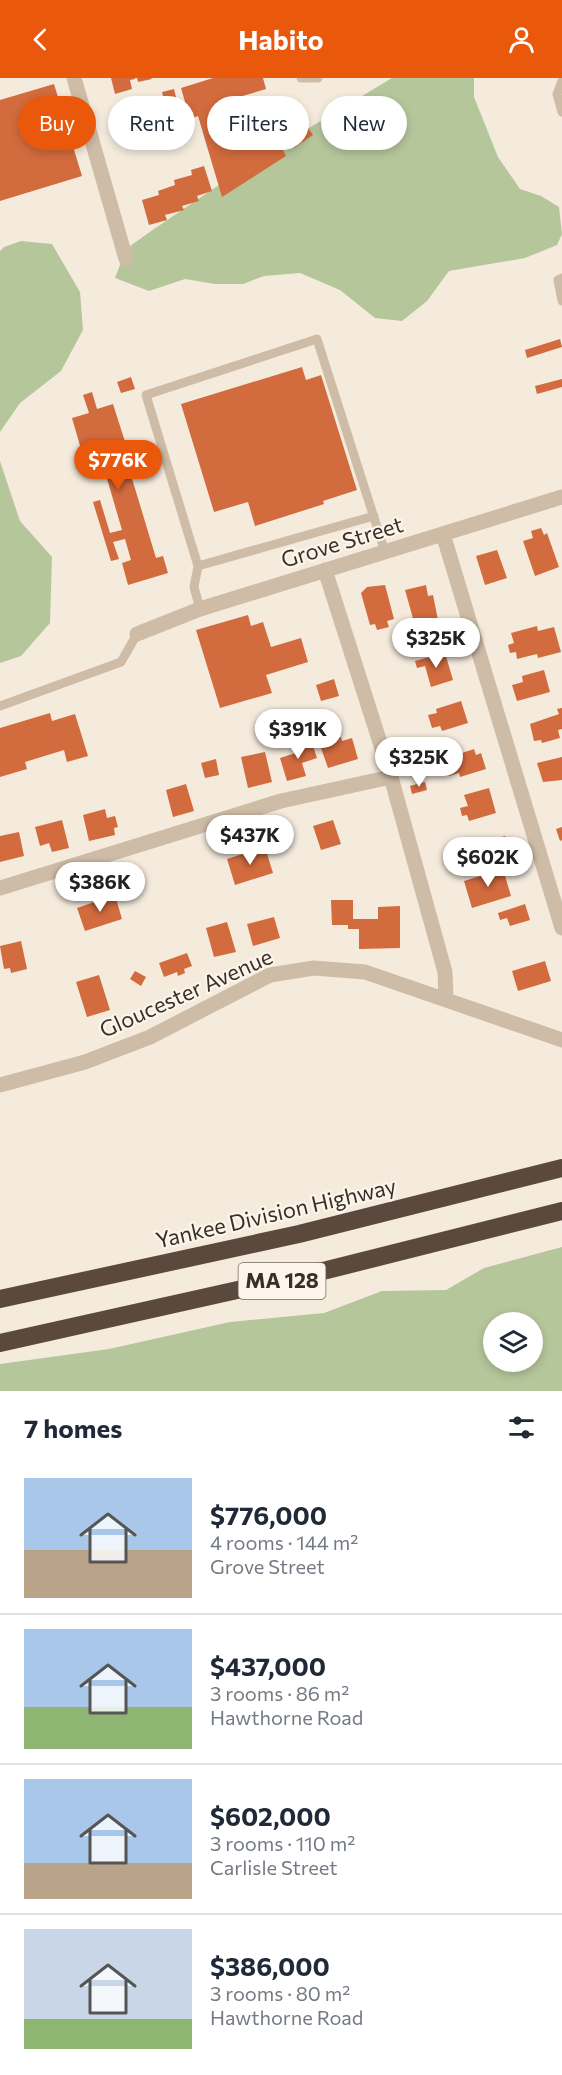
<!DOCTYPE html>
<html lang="en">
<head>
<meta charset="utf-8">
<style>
	:root { --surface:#fff; --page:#f2f2f3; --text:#1f2937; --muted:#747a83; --line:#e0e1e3; --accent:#ea580c }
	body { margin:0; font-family:Commissioner,sans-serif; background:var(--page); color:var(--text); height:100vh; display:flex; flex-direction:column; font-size:22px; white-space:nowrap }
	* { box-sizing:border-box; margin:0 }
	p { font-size:20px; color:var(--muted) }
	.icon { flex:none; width:33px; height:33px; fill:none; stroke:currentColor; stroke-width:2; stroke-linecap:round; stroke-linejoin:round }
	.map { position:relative; height:1313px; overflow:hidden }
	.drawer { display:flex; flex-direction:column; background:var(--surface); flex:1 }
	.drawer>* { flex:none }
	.guide { position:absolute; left:18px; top:18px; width:526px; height:54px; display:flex; gap:12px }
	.fabs { position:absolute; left:483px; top:1234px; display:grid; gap:12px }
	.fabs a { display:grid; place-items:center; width:60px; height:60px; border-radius:50%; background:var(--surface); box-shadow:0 3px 9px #0003; font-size:30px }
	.price { position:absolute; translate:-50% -51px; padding:0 14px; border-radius:21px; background:#fff; color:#222; font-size:20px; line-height:39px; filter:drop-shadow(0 2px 3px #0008) }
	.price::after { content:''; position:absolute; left:50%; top:36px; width:18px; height:14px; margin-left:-9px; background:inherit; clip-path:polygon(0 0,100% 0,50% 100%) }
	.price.on { background:var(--accent); color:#fff }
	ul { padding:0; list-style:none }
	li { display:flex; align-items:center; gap:18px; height:150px; padding:0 24px }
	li+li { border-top:2px solid var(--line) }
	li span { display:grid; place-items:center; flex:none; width:168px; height:120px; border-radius:0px; color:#555 }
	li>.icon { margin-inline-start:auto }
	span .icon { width:72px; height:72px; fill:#fffc; stroke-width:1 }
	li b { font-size:26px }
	h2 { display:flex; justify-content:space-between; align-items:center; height:72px; padding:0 24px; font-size:26px }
	.chip { padding:0 21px; border-radius:27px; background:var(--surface); box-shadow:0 3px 9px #0003; font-size:21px; line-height:54px }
	.chip.on { background:var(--accent); color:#fff }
	header { display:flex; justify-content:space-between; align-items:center; height:78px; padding:0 24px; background:var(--accent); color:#fff; font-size:27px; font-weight:700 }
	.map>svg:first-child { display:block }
	.green { fill:#b5c69b; fill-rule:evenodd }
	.building { fill:#d26b3e }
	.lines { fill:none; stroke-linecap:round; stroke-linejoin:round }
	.lane { stroke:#cfbca7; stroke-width:9 }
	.street { stroke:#cfbca7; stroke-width:15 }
	.highway { stroke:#5c493e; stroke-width:18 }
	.labels { text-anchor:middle; stroke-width:4.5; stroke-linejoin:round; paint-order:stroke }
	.shield { fill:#fcf5ea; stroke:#746a62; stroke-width:1.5 }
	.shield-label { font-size:21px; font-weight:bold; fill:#3a2f28 }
	.street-label { font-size:22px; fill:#3a2f28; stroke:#fcf5ea }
</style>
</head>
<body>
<header><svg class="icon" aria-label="back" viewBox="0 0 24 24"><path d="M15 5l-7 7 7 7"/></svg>Habito<svg class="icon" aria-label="person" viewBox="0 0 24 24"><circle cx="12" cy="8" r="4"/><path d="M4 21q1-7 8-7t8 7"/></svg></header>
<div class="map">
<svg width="562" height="1313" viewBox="0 0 562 1313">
	<rect width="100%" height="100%" fill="#f5ebdd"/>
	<path class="green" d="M392 0H474V19L498 79 520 111 541 118 559 129 562 156 557 167 525 180 449 193 427 223 402 243 375 240 340 212 300 195 264 198 243 206H215L185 201 149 213 115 200 126 171 151 153 256 82Z
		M21 163 52 166 80 214 83 252 61 293 20 325 0 354V173L4 169Z
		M0 383 20 443 52 479 50 545 21 578 0 585Z
		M562 1169V1313H0V1286L109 1271 230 1244 324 1235 382 1213 446 1212 484 1190ZM494 1245H532V1284H494Z"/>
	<path class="building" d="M111 0H135V1L130 2 132 11 115 16Z
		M137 0H151L152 1 138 4Z
		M213 0H263L266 11 236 20 250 65 272 51 286 78 222 119 198 38 190 41 181 10Z
		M54 6 82 98 0 123V22Z
		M174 11 182 43 164 47 165 52 146 58 144 50 126 55 120 32 136 27 138 33 146 31 144 24 163 18 162 14Z
		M299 37 313 57 294 70 280 50Z
		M204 88 212 113 197 118 199 123 182 128 184 132 165 137 167 142 149 147 142 122 159 117 158 113 175 107 174 102 192 97 191 92Z
		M560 261 562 269 527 280 525 272Z
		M302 289 306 302 321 297 357 412 323 423 324 426 255 448 248 424 214 434 181 326Z
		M131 299 135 311 121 315 117 304Z
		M562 301V309L537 316 535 308Z
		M92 314 97 331 113 326 128 373 124 374 156 480 163 478 168 495 128 507 122 485 131 482 125 461 113 464 119 481 111 483 93 424 100 422 110 455 122 452 101 380 85 385 72 340 89 335 83 317Z
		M541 450 544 457 547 455 559 489 535 498 523 463 533 460 531 453Z
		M497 472 507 500 485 507 476 478Z
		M385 507 394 541 387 543 389 549 377 552 375 546 370 547 361 515 367 509Z
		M426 507 428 518 433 517 439 547 416 551 405 512Z
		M248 537 251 548 263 544 271 569 301 560 308 584 266 597 272 615 220 630 196 552Z
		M537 548 538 553 554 549 561 574 538 580 537 576 517 581 516 574 510 575 508 567 514 565 511 555Z
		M445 575 453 602 431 609 425 588 417 590 415 583Z
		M544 592 550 614 517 623 512 607 523 604 522 598Z
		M334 601 339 618 321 623 316 607Z
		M461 623 468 645 442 653 440 648 432 650 428 637 437 635 436 631Z
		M562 630V651L558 652 560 660 542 665 541 662 534 663 530 646 559 636 557 631Z
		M50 635 52 643 75 636 88 678 67 684 64 672 25 684 27 691 0 699V650Z
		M310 659 317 680 302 685 306 698 287 703 280 680 302 673 299 662Z
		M341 659 342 663 352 660 358 681 328 690 321 670 330 667 329 662Z
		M474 671 476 677 481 675 486 691 460 699 459 695 449 698 446 688 455 685 453 678Z
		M265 674 272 704 248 710 241 679Z
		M562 679V702L543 704 537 685Z
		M216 681 219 697 205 700 201 685Z
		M425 704 427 712 412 716 410 708Z
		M186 706 194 733 173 739 166 712Z
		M489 710 496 735 469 743 467 737 462 738 460 730 468 728 464 717Z
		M105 731 107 740 115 738 118 749 114 750 115 757 89 763 83 737Z
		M62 742 69 770 52 774 49 765 40 768 35 749Z
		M333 742 341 766 321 772 313 748Z
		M562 749V762L560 763 556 751Z
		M19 754 24 778 0 784V758Z
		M505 758 511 777 451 795 445 775Z
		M265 769 273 795 235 807 227 781Z
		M503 791 511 818 472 830 464 803Z
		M115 817 122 841 85 853 77 830Z
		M331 822H353V841H378V829L400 828V870L359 871V851H348V847H332Z
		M525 826 530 842 510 848 507 840 500 842 498 835Z
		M274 839 280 860 253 868 247 846Z
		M227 844 236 874 214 879 206 850Z
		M21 863 27 891 11 895 10 890 4 891 0 868Z
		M187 875 192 888 184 891 185 895 178 898 177 894 164 899 159 885Z
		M545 883 551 903 518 913 512 893Z
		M135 893 146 899 141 908 130 901Z
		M99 897 110 932 87 939 76 904Z"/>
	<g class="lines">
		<path class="lane" d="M301 0H318
			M562 3 557 16 562 34
			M562 200 558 202 562 223
			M374 438 198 488 146 317 317 261 385 474
			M198 488 194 509 200 531
			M0 628 121 584 137 556"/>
		<path class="street" d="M74 0 126 181
			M443 456 562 850
			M325 492 391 699 445 894 446 920
			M137 556 200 531 562 419
			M0 810 281 723 391 699
			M0 1007 85 984 150 959 270 897 314 890 365 894 562 962"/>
		<path class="highway" d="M0 1221 299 1156 562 1090
			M0 1265 327 1192 562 1133"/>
	</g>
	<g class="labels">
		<rect class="shield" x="238.5" y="1185" width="87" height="36" rx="4.5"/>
		<g class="shield-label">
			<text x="282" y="1210">MA 128</text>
		</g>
		<g class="street-label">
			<text transform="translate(342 464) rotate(-17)" y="8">Grove Street</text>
			<text transform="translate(186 915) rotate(-24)" y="8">Gloucester Avenue</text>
			<text transform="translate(276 1135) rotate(-13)" y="8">Yankee Division Highway</text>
		</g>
	</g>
</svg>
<div class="fabs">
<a><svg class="icon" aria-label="layers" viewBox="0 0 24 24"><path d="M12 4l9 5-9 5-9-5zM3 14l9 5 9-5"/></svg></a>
</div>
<b class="price on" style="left:118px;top:413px">$776K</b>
<b class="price" style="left:436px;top:591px">$325K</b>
<b class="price" style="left:298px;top:682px">$391K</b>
<b class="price" style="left:419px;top:710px">$325K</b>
<b class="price" style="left:250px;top:788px">$437K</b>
<b class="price" style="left:488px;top:810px">$602K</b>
<b class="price" style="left:100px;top:835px">$386K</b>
<div class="guide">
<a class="chip on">Buy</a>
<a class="chip">Rent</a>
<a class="chip">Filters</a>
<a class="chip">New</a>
</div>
</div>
<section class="drawer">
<h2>7 homes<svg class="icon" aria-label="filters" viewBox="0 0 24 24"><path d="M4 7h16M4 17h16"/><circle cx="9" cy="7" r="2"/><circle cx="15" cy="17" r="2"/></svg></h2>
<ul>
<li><span style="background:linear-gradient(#a9c7e8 60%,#b9a48a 0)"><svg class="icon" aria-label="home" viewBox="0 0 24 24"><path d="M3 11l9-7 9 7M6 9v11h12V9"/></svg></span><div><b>$776,000</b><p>4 rooms · 144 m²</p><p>Grove Street</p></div></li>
<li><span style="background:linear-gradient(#a9c7e8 65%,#8fb573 0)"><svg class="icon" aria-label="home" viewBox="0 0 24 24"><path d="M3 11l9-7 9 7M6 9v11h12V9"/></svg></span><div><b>$437,000</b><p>3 rooms · 86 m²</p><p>Hawthorne Road</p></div></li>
<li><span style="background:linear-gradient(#a9c7e8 70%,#b9a48a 0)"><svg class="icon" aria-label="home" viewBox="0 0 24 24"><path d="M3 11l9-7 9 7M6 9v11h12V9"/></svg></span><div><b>$602,000</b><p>3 rooms · 110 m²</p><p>Carlisle Street</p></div></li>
<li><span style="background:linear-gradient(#c9d6e8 75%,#8fb573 0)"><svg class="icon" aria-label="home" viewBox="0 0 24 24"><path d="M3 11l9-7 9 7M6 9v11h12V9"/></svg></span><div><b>$386,000</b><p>3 rooms · 80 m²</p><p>Hawthorne Road</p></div></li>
</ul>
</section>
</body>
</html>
